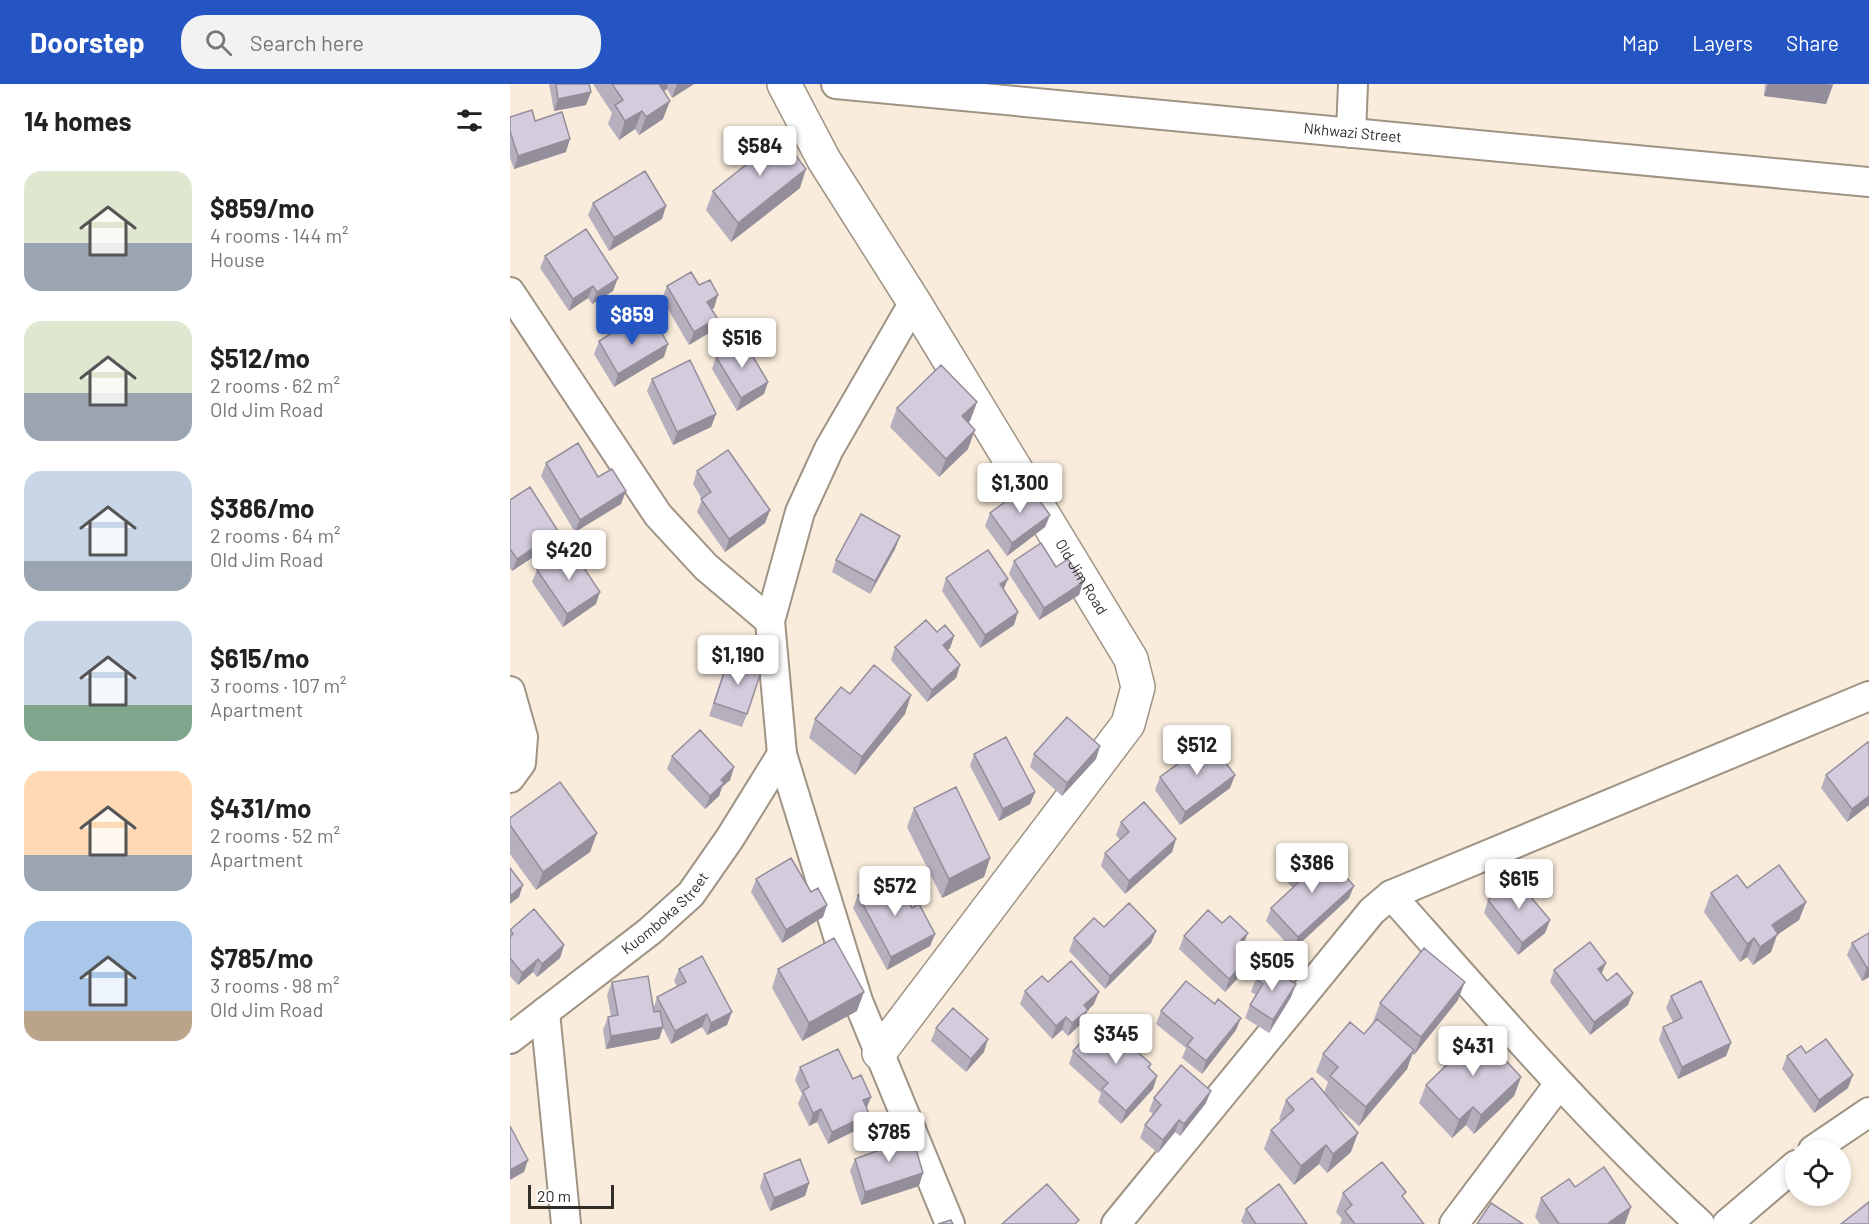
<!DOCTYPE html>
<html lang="en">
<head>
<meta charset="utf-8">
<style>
	:root { --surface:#fff; --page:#f2f2f2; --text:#222; --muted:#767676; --accent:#2455c3 }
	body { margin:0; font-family:Barlow,sans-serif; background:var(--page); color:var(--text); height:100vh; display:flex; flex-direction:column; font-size:22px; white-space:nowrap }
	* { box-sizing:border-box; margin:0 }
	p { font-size:20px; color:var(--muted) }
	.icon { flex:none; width:33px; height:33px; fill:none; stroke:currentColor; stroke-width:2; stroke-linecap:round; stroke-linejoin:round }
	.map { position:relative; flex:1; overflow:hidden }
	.drawer { display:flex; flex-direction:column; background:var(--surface); width:510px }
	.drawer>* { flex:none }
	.controls { position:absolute; left:1275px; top:1056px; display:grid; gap:12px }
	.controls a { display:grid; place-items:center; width:66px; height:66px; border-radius:50%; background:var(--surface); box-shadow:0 3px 9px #0003; font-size:30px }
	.scale { position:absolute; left:18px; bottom:15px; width:86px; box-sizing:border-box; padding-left:6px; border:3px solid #322d27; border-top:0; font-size:16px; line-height:21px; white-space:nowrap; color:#322d27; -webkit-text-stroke:4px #fff; paint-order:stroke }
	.price { position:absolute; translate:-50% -51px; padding:0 14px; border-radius:6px; background:#fff; color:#222; font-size:20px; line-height:39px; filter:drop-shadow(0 2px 3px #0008) }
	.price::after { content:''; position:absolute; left:50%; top:36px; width:18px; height:14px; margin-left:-9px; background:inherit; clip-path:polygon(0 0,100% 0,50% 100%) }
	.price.current { background:var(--accent); color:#fff }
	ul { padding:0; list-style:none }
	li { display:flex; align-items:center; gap:18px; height:150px; padding:0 24px }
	li span { display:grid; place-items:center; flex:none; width:168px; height:120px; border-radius:18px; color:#555 }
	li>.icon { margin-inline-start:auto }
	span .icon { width:72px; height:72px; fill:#fffc; stroke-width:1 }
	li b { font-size:26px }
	h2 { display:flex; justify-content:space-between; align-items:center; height:72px; padding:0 24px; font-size:26px }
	header { display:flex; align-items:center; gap:36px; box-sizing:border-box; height:84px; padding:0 30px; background:var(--accent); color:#fff }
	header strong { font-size:28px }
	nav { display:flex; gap:33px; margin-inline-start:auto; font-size:21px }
	.search { width:420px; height:54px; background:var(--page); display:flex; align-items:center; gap:15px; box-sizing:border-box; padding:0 21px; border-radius:24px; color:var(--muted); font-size:22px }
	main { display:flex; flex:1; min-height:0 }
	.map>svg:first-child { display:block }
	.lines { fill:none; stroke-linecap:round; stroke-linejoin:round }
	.street-casing { stroke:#9f9384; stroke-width:32 }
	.secondary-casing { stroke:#9f9384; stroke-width:36 }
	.street { stroke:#fff; stroke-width:28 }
	.secondary { stroke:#fff; stroke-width:33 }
	.wall { fill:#b6afbd }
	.shaded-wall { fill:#948e9a }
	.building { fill:#d4cbdc; stroke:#948e9a; stroke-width:1.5 }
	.labels { text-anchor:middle; stroke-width:4.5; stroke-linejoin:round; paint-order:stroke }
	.street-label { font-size:15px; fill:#322d27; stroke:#fff }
</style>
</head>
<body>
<header>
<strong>Doorstep</strong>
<div class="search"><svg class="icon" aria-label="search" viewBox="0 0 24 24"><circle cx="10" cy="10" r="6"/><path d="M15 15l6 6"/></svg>Search here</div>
<nav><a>Map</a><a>Layers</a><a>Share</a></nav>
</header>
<main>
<section class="drawer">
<h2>14 homes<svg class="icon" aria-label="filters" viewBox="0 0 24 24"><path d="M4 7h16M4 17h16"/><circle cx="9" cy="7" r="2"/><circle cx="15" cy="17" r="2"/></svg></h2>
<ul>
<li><span style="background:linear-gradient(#dfe7d0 60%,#9aa5b1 0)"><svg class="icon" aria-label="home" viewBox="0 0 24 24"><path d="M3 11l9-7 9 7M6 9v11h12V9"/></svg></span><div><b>$859/mo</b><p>4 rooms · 144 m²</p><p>House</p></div></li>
<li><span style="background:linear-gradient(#dfe7d0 60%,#9aa5b1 0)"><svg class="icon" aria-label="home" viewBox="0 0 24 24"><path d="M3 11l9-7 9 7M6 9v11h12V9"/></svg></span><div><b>$512/mo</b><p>2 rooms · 62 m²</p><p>Old Jim Road</p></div></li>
<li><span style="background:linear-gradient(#c9d6e8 75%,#9aa5b1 0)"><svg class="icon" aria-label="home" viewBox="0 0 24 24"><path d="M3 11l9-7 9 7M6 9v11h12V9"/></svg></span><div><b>$386/mo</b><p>2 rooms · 64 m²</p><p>Old Jim Road</p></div></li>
<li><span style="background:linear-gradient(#c9d6e8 70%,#7fa58c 0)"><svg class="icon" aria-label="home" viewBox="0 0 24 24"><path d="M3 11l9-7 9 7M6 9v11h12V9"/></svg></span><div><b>$615/mo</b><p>3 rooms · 107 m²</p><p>Apartment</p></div></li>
<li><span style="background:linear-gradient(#ffd9b3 70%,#9aa5b1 0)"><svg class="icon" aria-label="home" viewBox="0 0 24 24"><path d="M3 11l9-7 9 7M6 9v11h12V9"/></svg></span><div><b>$431/mo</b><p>2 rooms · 52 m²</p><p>Apartment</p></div></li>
<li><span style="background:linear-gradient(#a9c7e8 75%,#b9a48a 0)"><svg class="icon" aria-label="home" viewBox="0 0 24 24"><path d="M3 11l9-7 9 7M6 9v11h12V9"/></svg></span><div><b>$785/mo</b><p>3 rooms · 98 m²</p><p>Old Jim Road</p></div></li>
</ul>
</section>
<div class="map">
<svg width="1359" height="1140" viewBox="0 0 1359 1140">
	<rect width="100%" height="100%" fill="#f9ecdc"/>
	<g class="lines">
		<g class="street-casing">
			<g id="street">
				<path id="s1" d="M326 0 1359 98"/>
				<path d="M841 49 843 0"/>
				<path d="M0 208 148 431 196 483 260 537"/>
				<path d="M404 218 319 365 290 428 260 537 272 670 348 917 440 1140"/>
				<path d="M0 607 13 653 11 679 0 694"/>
				<path d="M881 811C981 924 1079 1038 1190 1140"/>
				<path d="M35 928 56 1140"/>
				<path id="s2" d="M0 955 140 847 181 810 220 754 272 670"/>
				<path d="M1303 1066 1359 1028"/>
				<path d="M606 1140 862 827 881 811 1359 612"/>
				<path d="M944 1140 1049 1000"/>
				<path d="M1217 1140 1286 1081"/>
			</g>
		</g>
		<g class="secondary-casing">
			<g id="secondary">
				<path id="s3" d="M274 0 314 76 404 218 621 575 628 603 618 640 369 969"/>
			</g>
		</g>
		<use href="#street" class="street"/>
		<use href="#secondary" class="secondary"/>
	</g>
	<path class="wall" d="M39 0H79L81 8 76 21 44 27Z
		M83 0H184L162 14 157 5 154 7 153 35 129 51 125 45 109 56 98 40 102 29Z
		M1255 0H1323L1316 20 1254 12Z
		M0 33 25 37 56 68 4 85 0 74Z
		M245 58 290 104 221 158 196 126 203 107 239 78 238 77Z
		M83 119 156 122 152 135 99 167 78 131Z
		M35 172 103 207 82 220 78 214 59 227 30 184Z
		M157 202 204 224 201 225 202 247 179 261 152 215Z
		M122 253 154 273 104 303 84 270 89 257Z
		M206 273 258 298 254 310 227 327 202 285Z
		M142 295 206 330 201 343 163 361 137 307Z
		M467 318 460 337 458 339V365L429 393 380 343 387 324Z
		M36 379 88 393 111 420 65 448 31 392Z
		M187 387 260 426 255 439 215 468 187 428 192 415 183 400Z
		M0 416 43 460 2 487 0 484Z
		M480 429 540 431 535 443 497 472 475 442Z
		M390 452 385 465 360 510 322 488 326 476Z
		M504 477 546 483 573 498 569 511 529 536 499 490Z
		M27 486 86 520 53 543 22 498Z
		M436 494 494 506 504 541 470 564 432 507Z
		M427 548 444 552 440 564 437 566 450 581 446 594 417 618 381 576 385 563Z
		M214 586 237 630 232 643 199 632Z
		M340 610 401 611 395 630 345 691 299 654 305 635Z
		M1359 660V721L1337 738 1311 704 1316 691Z
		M590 662 586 675 552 712 520 683 524 670Z
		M464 670 525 708 520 720 489 737 460 682Z
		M162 672 224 683 220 696 212 703 209 712 195 725 157 685Z
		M725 691 720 704 670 741 645 706 650 693Z
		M404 724 480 774 474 793 432 814 397 743Z
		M0 734 87 749 80 768 26 806 0 770Z
		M611 738 666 755 662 768 615 810 591 782 595 769 610 756 606 751Z
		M803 781 839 814 783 866 756 837 761 824 783 804 778 799 783 787Z
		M246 795 301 808 317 821 313 833 272 859 241 808Z
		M1237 804 1296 818 1289 836 1267 851 1261 868 1243 881 1237 873 1230 878 1194 828 1201 809Z
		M348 811 402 824 425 850 420 862 377 886 343 824Z
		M978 816 1040 836 1035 849 1008 871 974 829Z
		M712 839 734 859 740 881 715 908 669 865 674 852Z
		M594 843 646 847 641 859 595 905 559 867 564 854Z
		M0 846 54 861 50 874 27 893 23 888 8 901 0 892Z
		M1359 849V893L1352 897 1337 871 1342 859Z
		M169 885 217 941 197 951 192 943 161 960 153 944 149 955 96 965 93 946 98 933 101 932 97 911 102 898 144 923 147 913 167 902 164 897Z
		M268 885 347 927 292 957 262 904Z
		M1044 886 1092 890 1118 921 1080 951 1040 898Z
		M746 895 786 900 781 913 759 949 735 934 740 921 746 911 741 908Z
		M538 898 584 920 577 927 573 938 558 952 552 946 542 955 510 920 515 907Z
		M1161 912 1221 959 1216 972 1168 995 1149 956 1153 943 1163 938 1156 924Z
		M948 916 904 971 902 970 897 985 849 1042 822 1018 841 1068 817 1089 809 1080 784 1101 754 1065 761 1046 771 1037 769 1035 776 1016 814 1009 818 998 806 988 813 970 854 950 864 938H863L870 919Z
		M705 920 726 946 692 990 672 974 676 964 646 940 651 927Z
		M426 944 474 968 456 988 421 957Z
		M968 958 1011 993 1004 1012 964 1050 956 1041 942 1054 909 1019 916 1001 935 983 932 979 938 961Z
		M563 967 641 980 639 985 647 992 643 1005 611 1040 588 1018 591 1009 559 980Z
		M1296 969 1338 1004 1304 1029 1272 985 1277 972Z
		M290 983 343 995 361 1013 357 1024 359 1030 355 1042 318 1060 307 1038 299 1042 288 1020 292 1010 285 996Z
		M644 1014 696 1019 670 1052 665 1048 648 1069 630 1054 635 1041 643 1030 639 1027Z
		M368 1053 390 1060 409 1102 351 1121 340 1087 345 1075 364 1068 363 1066Z
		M254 1090 299 1099 295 1112 260 1127 250 1103Z
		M833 1109 894 1114 914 1140H830L832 1135 826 1128Z
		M1031 1114 1121 1123 1115 1140H1030L1025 1133Z
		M736 1125 797 1140H733L731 1137Z"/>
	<path class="shaded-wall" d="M146 0H158L157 5 141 16Z
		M167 0H184L162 14Z
		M1258 0H1316L1323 1 1316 20 1254 12Z
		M81 8 76 21 44 27 48 15Z
		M160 17 153 35 129 51 136 33Z
		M132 27 125 45 109 56 115 37Z
		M60 55 56 68 4 85 8 72Z
		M296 85 290 104 221 158 228 139Z
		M156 122 152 135 99 167 104 154Z
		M108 194 103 207 82 220 87 208Z
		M83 202 78 214 59 227 63 215Z
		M208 211 204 224 192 230 197 218Z
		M207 234 202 247 179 261 184 248Z
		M158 260 154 273 104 303 108 290Z
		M258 298 254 310 227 327 231 314Z
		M467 318 460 337 445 351 452 332Z
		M206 330 201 343 163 361 167 348Z
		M465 346 458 365 429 393 436 375Z
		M116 407 111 420 65 448 70 436Z
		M260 426 255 439 215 468 219 455Z
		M540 431 535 443 497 472 502 459Z
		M48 447 43 460 2 487 7 475Z
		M390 452 385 465 360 510 365 497Z
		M498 495 493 507 490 500Z
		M573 498 569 511 529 536 534 524Z
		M90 508 86 520 53 543 57 530Z
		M508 528 504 541 470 564 475 551Z
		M444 552 440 564 429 574 433 561Z
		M450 581 446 594 417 618 422 606Z
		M401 611 395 630 345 691 352 673Z
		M590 662 586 675 552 712 557 699Z
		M224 683 220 696 212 703 209 712 195 725 200 712 211 696Z
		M725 691 720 704 670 741 675 728Z
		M525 708 520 720 489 737 493 725Z
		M1359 712V721L1337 738 1342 725Z
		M87 749 80 768 26 806 33 788Z
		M666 755 662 768 615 810 619 797Z
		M480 774 474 793 432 814 439 795Z
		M13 801 9 813 0 820V812Z
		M844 802 839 814 783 866 788 853Z
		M1296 818 1289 836 1267 851 1261 868 1243 881 1250 863 1262 841Z
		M317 821 313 833 272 859 276 846Z
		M1040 836 1035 849 1008 871 1012 859Z
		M646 847 641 859 595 905 600 892Z
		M738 849 733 861 731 856Z
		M425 850 420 862 377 886 381 873Z
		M1244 854 1237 873 1230 878 1237 860Z
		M54 861 50 874 27 893 32 880Z
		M744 868 740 881 715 908 719 895Z
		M28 875 23 888 8 901 12 889Z
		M1096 879 1091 891 1088 885Z
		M1359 883V893L1352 897 1357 884Z
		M955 898 948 916 904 971 911 953Z
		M786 900 781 913 759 949 763 936Z
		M354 908 347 927 292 957 299 939Z
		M589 908 584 920 577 927 573 938 558 952 562 939 574 921Z
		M1123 909 1118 921 1080 951 1084 938Z
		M222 928 217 941 197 951 201 939Z
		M197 930 192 943 161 960 165 947Z
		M556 933 552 946 542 955 546 942Z
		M731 934 726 946 692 990 696 977Z
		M153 943 149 955 96 965 101 952Z
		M478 955 474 968 456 988 461 975Z
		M1221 959 1216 972 1168 995 1172 983Z
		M904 966 897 985 849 1042 856 1023Z
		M1343 991 1338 1004 1304 1029 1309 1016Z
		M647 992 643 1005 611 1040 616 1027Z
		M1011 993 1004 1012 964 1050 971 1031Z
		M701 1007 696 1019 670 1052 674 1040Z
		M361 1013 356 1025 353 1016Z
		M963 1023 956 1041 942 1054 949 1036Z
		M311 1025 307 1038 299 1042 303 1029Z
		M359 1030 355 1042 318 1060 322 1048Z
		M669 1036 665 1048 648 1069 653 1056Z
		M848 1049 841 1068 817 1089 823 1070Z
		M816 1061 809 1080 784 1101 791 1082Z
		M18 1076 14 1088 0 1096V1086Z
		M413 1089 409 1102 351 1121 355 1108Z
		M299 1099 295 1112 260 1127 264 1114Z
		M1121 1123 1115 1140H1097Z"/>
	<path class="building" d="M46 0H79L81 8 48 15Z
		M102 0H149L160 17 136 33 132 27 115 37 105 21 113 16Z
		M22 26 25 37 52 28 60 55 8 72 0 47V33Z
		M264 43 296 85 228 139 203 107 252 68 245 58Z
		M135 87 156 122 104 154 83 119Z
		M76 145 108 194 87 208 83 202 63 215 35 172Z
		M181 188 189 201 200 196 208 211 197 218 207 234 184 248 157 202Z
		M146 239 158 260 108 290 89 257 115 241 122 253Z
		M233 256 258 298 231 314 206 273Z
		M180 276 206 330 167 348 142 295Z
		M431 281 467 318 452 332 465 346 436 375 387 324Z
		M68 359 88 393 102 385 116 407 70 436 36 379Z
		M218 366 260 426 219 455 191 415 201 408 187 387Z
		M518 401 540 431 502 459 480 429Z
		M20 403 48 447 7 475 0 465V416Z
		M351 430 390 452 365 497 326 476Z
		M531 459 546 483 558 475 573 498 534 524 504 477Z
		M60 463 90 508 57 530 27 486Z
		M478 466 498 495 490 500 508 528 475 551 436 494Z
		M416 536 427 548 435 541 444 552 433 561 450 581 422 606 385 563Z
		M219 574 252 585 237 630 204 619Z
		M364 581 401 611 352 673 305 635 331 603 340 610Z
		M557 633 590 662 557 699 524 670Z
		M190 646 224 683 211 696 214 699 200 712 162 672Z
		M496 653 525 708 493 725 464 670Z
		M699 657 725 691 675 728 650 693Z
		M1358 658 1359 660V712L1342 725 1316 691Z
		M50 698 87 749 33 788 0 741V734Z
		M446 703 480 774 439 795 404 724Z
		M634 718 666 755 619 797 595 769 619 748 611 738Z
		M815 770 844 802 788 853 761 824 791 796 783 787 797 773 803 781Z
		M281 774 301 808 308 804 317 821 276 846 246 795Z
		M1269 781 1296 818 1262 841 1268 850 1250 863 1244 854 1237 860 1201 809 1227 791 1237 804Z
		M0 784 13 801 0 812Z
		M385 791 402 824 409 820 425 850 381 873 348 811Z
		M1005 794 1040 836 1012 859 978 816Z
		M619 819 646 847 600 892 564 854 584 834 594 843Z
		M24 825 54 861 32 880 28 875 12 889 0 874V853L3 850 0 846Z
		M698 826 712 839 720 832 738 849 731 856 744 868 719 895 674 852Z
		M1359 849V883L1357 884 1342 859Z
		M324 854 354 908 299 939 268 885Z
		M1080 858 1096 879 1088 885 1097 897 1107 889 1123 909 1084 938 1044 886Z
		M914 864 955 898 911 953 870 919Z
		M192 872 222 928 201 939 197 930 165 947 147 913 176 898 169 885Z
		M561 877 589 908 574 921 578 926 562 939 556 933 546 942 515 907 532 892 538 898Z
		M755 880 786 900 763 936 740 921 753 900 746 895Z
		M138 892 144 928 150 927 153 943 101 952 98 933 108 931 102 898Z
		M676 897 705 920 708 915 731 934 696 977 677 961 683 954 651 927Z
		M1191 897 1221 959 1172 983 1153 943 1172 934 1161 912Z
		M443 924 478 955 461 975 426 944Z
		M867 935 904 966 856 1023 820 992 828 983 813 970 840 938 854 950Z
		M592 936 641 980 638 983 647 992 616 1027 592 1005 598 999 563 967Z
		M955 945 968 958 973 952 1011 993 971 1031 963 1023 949 1036 916 1001 947 971 938 961Z
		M1316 955 1343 991 1309 1016 1277 972 1291 962 1296 969Z
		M328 965 343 995 351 991 361 1013 353 1016 359 1030 322 1048 311 1025 303 1029 293 1007 299 1003 290 983Z
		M671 981 701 1007 674 1040 669 1036 653 1056 635 1041 651 1021 644 1014Z
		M802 994 848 1049 823 1070 816 1061 791 1082 761 1046 784 1026 776 1016Z
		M0 1042 18 1076 0 1086Z
		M386 1047 390 1060 403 1055 413 1089 355 1108 345 1075 372 1065 368 1053Z
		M290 1075 299 1099 264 1114 254 1090Z
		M872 1078 896 1108 892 1112 914 1140H845L835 1127 842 1121 833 1109Z
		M1094 1083 1121 1123 1097 1140H1049L1031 1114 1059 1095 1065 1103Z
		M537 1100 569 1136 565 1140H492Z
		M769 1100 797 1140H746L736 1125Z
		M1359 1118V1140H1331Z
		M981 1119 1013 1140H967Z
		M441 1136 443 1140H428Z"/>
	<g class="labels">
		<g class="street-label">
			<text dy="5" stroke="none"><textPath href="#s1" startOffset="519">Nkhwazi Street</textPath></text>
			<text dy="5" stroke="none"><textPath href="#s3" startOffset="576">Old Jim Road</textPath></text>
			<text dy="5" stroke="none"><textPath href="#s2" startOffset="200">Kuomboka Street</textPath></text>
		</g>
	</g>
</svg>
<div class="controls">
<a><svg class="icon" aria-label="locate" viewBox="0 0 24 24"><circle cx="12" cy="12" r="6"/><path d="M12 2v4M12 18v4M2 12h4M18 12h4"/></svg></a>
</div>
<div class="scale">20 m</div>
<b class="price" style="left:250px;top:93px">$584</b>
<b class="price current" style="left:122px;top:262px">$859</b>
<b class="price" style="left:232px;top:285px">$516</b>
<b class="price" style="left:510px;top:430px">$1,300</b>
<b class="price" style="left:59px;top:497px">$420</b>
<b class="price" style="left:228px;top:602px">$1,190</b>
<b class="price" style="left:687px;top:692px">$512</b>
<b class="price" style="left:802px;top:810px">$386</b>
<b class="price" style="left:1009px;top:826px">$615</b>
<b class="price" style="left:385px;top:833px">$572</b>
<b class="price" style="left:762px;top:908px">$505</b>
<b class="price" style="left:606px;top:981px">$345</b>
<b class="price" style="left:963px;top:993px">$431</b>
<b class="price" style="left:379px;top:1079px">$785</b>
</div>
</main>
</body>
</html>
